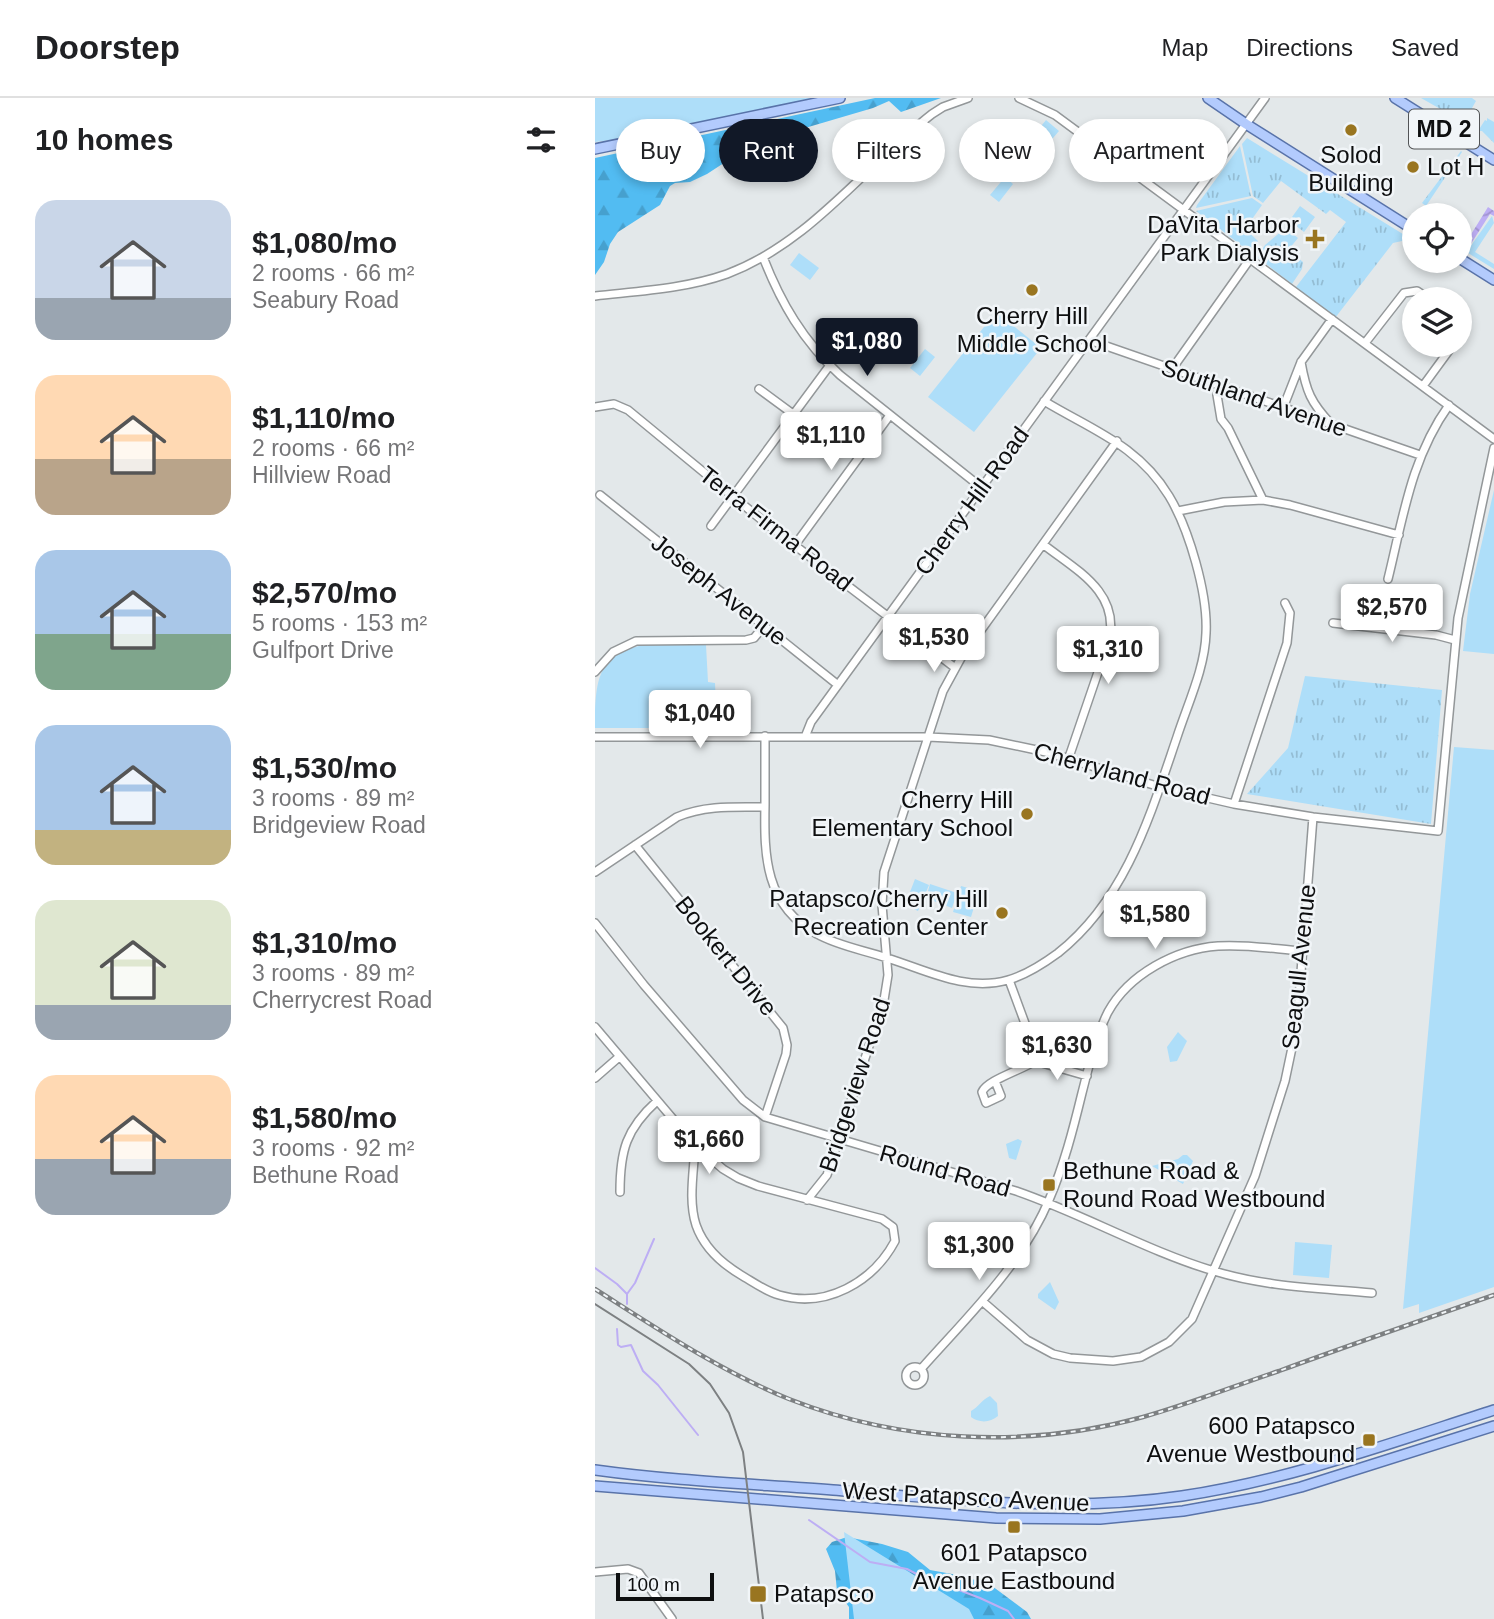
<!DOCTYPE html>
<html lang="en">
<head>
<meta charset="utf-8">
<style>
	:root { --surface:#fff; --page:#f2f2f2; --text:#202124; --muted:#757577; --line:#e0e0e0; --accent:#111827 }
	body { margin:0; font-family:Arial,sans-serif; background:var(--page); color:var(--text); height:100vh; display:flex; flex-direction:column; font-size:26px; white-space:nowrap }
	* { box-sizing:border-box; margin:0 }
	p { font-size:23px; color:var(--muted) }
	.icon { flex:none; width:38px; height:38px; fill:none; stroke:currentColor; stroke-width:2; stroke-linecap:round; stroke-linejoin:round }
	.map { position:relative; flex:1; overflow:hidden }
	.drawer { display:flex; flex-direction:column; background:var(--surface); width:595px }
	.drawer>* { flex:none }
	.guide { position:absolute; left:21px; top:21px; width:665px; height:63px; display:flex; gap:14px }
	.controls { position:absolute; left:807px; top:105px; display:grid; gap:14px }
	.controls a { display:grid; place-items:center; width:70px; height:70px; border-radius:50%; background:var(--surface); box-shadow:0 4px 10px #0003; font-size:35px }
	.scale { position:absolute; left:21px; bottom:18px; width:98px; box-sizing:border-box; padding-left:7px; border:4px solid #0e0f10; border-top:0; font-size:19px; line-height:24px; white-space:nowrap; color:#0e0f10; -webkit-text-stroke:5px #f1f5f8; paint-order:stroke }
	.price { position:absolute; translate:-50% -60px; padding:0 16px; border-radius:7px; background:#fff; color:#222; font-size:23px; line-height:46px; filter:drop-shadow(0 2px 4px #0008) }
	.price::after { content:''; position:absolute; left:50%; top:42px; width:21px; height:16px; margin-left:-10px; background:inherit; clip-path:polygon(0 0,100% 0,50% 100%) }
	.price.current { background:var(--accent); color:#fff }
	ul { padding:0; list-style:none }
	li { display:flex; align-items:center; gap:21px; height:175px; padding:0 35px }
	li span { display:grid; place-items:center; flex:none; width:196px; height:140px; border-radius:21px; color:#555 }
	li>.icon { margin-inline-start:auto }
	span .icon { width:84px; height:84px; fill:#fffc; stroke-width:1 }
	li b { font-size:30px }
	h2 { display:flex; justify-content:space-between; align-items:center; height:84px; padding:0 35px; font-size:30px }
	.chip { padding:0 24px; border-radius:32px; background:var(--surface); box-shadow:0 4px 10px #0003; font-size:24px; line-height:63px }
	.chip.current { background:var(--accent); color:#fff }
	header { display:flex; align-items:center; gap:42px; box-sizing:border-box; height:98px; padding:0 35px; background:var(--surface); border-bottom:2px solid var(--line) }
	header strong { font-size:33px }
	nav { display:flex; gap:38px; margin-inline-start:auto; font-size:24px }
	main { display:flex; flex:1; min-height:0 }
	.map>svg:first-child { display:block }
	.grass { fill:url(#grass-tufts) }
	.forest { fill:url(#forest-firs) }
	.green { fill:#aedef9 }
	.water { fill:url(#water-waves) }
	.lines { fill:none; stroke-linecap:round; stroke-linejoin:round }
	.stream { stroke:#bdaef4; stroke-width:2 }
	.minor-casing { stroke:#939799; stroke-width:10 }
	.major-casing { stroke:#5973a9; stroke-width:12 }
	.minor { stroke:#fff; stroke-width:7 }
	.major { stroke:#b3cbfd; stroke-width:9 }
	.tram { stroke:#7d8082; stroke-width:2 }
	.rail-casing { stroke:#7d8082; stroke-width:4.5 }
	.rail { stroke:#f1f5f8; stroke-width:2; stroke-dasharray:5; stroke-linecap:butt }
	.poi-dot { fill:#997520; stroke:#f1f5f8; stroke-width:2.5 }
	.labels { text-anchor:middle; stroke-width:5; stroke-linejoin:round; paint-order:stroke }
	.shield { fill:#f1f5f8; stroke:#525456; stroke-width:2 }
	.shield-label { font-size:23px; font-weight:bold; fill:#0e0f10 }
	.poi-label { font-size:24px; fill:#0e0f10; stroke:#f1f5f8; text-anchor:end }
	.street-label { font-size:24px; fill:#0e0f10; stroke:#f1f5f8 }
</style>
</head>
<body>
<header>
<strong>Doorstep</strong>
<nav><a>Map</a><a>Directions</a><a>Saved</a></nav>
</header>
<main>
<section class="drawer">
<h2>10 homes<svg class="icon" aria-label="filters" viewBox="0 0 24 24"><path d="M4 7h16M4 17h16"/><circle cx="9" cy="7" r="2"/><circle cx="15" cy="17" r="2"/></svg></h2>
<ul>
<li><span style="background:linear-gradient(#c9d6e8 70%,#9aa5b1 0)"><svg class="icon" aria-label="home" viewBox="0 0 24 24"><path d="M3 11l9-7 9 7M6 9v11h12V9"/></svg></span><div><b>$1,080/mo</b><p>2 rooms · 66 m²</p><p>Seabury Road</p></div></li>
<li><span style="background:linear-gradient(#ffd9b3 60%,#b9a48a 0)"><svg class="icon" aria-label="home" viewBox="0 0 24 24"><path d="M3 11l9-7 9 7M6 9v11h12V9"/></svg></span><div><b>$1,110/mo</b><p>2 rooms · 66 m²</p><p>Hillview Road</p></div></li>
<li><span style="background:linear-gradient(#a9c7e8 60%,#7fa58c 0)"><svg class="icon" aria-label="home" viewBox="0 0 24 24"><path d="M3 11l9-7 9 7M6 9v11h12V9"/></svg></span><div><b>$2,570/mo</b><p>5 rooms · 153 m²</p><p>Gulfport Drive</p></div></li>
<li><span style="background:linear-gradient(#a9c7e8 75%,#c2b280 0)"><svg class="icon" aria-label="home" viewBox="0 0 24 24"><path d="M3 11l9-7 9 7M6 9v11h12V9"/></svg></span><div><b>$1,530/mo</b><p>3 rooms · 89 m²</p><p>Bridgeview Road</p></div></li>
<li><span style="background:linear-gradient(#dfe7d0 75%,#9aa5b1 0)"><svg class="icon" aria-label="home" viewBox="0 0 24 24"><path d="M3 11l9-7 9 7M6 9v11h12V9"/></svg></span><div><b>$1,310/mo</b><p>3 rooms · 89 m²</p><p>Cherrycrest Road</p></div></li>
<li><span style="background:linear-gradient(#ffd9b3 60%,#9aa5b1 0)"><svg class="icon" aria-label="home" viewBox="0 0 24 24"><path d="M3 11l9-7 9 7M6 9v11h12V9"/></svg></span><div><b>$1,580/mo</b><p>3 rooms · 92 m²</p><p>Bethune Road</p></div></li>
</ul>
</section>
<div class="map">
<svg width="899" height="1521" viewBox="0 0 899 1521">
	<defs>
		<pattern id="grass-tufts" width="24" height="20" patternUnits="userSpaceOnUse" patternTransform="scale(1.75)"><rect width="24" height="20" fill="#aedef9"/><path d="M3 7l-1-3M5 7V3M7 7l1-3M15 17l-1-3M17 17v-4M19 17l1-3" fill="none" stroke="#94bdd4"/></pattern>
		<pattern id="forest-firs" width="22" height="20" patternUnits="userSpaceOnUse" patternTransform="scale(1.75)"><rect width="22" height="20" fill="#52bcf2"/><path d="M5 1l3.5 6h-7zM16 11l3.5 6h-7z" fill="#46a0ce"/></pattern>
		<pattern id="water-waves" width="16" height="10" patternUnits="userSpaceOnUse" patternTransform="scale(1.75)"><rect width="16" height="10" fill="#bdaef4"/><path d="M0 5q4-4 8 0t8 0" fill="none" stroke="#a194d0"/></pattern>
	</defs>
	<rect width="100%" height="100%" fill="#e3e8ea"/>
	<path class="grass" d="M826 0H877L881 3 877 10 884 18 877 29Z
		M892 20 899 24V45L887 33H883L890 22 892 23Z
		M652 40 816 141 798 145 740 220 701 189 751 124 735 112 731 116 686 83 668 105 658 98 647 46Z
		M645 48 656 98 601 110 602 107Z
		M866 53 867 54 831 108 827 105Z
		M657 100 667 107 655 124 659 128 657 130 652 127 649 130 663 143 655 154 601 113Z
		M705 108 720 119 709 134 696 124 699 121 697 119Z
		M897 118 899 125 880 154 899 166V171L873 155 875 149Z
		M693 128 700 133 698 136 703 140 694 151 698 154 694 160 699 164 703 160 708 164 707 171 697 186 662 159 670 147Z
		M710 578 847 592 836 726 652 696 693 650Z"/>
	<path class="forest" d="M280 0H346L306 14 294 3 278 10 193 35 135 61 112 76 95 84 80 85 75 88 65 107 23 134 15 146 9 164 0 177V60Z
		M252 1439 287 1446 313 1454 335 1472 368 1478 397 1488 432 1514 436 1521H254V1509L242 1493 240 1473 231 1451 237 1444Z"/>
	<path class="green" d="M0 0H227L47 38 0 44Z
		M451 22 464 33 446 54 434 43Z
		M432 51 440 58 426 76 418 69Z
		M410 79 418 86 404 104 395 97Z
		M204 155 224 170 215 182 195 167Z
		M401 214 446 250 379 334 333 299Z
		M330 251 340 259 325 278 315 270Z
		M899 392V556L868 553 875 496Z
		M66 545 111 547 113 584 120 585 122 630H0C0 575 4 550 66 545Z
		M859 649 899 652V1189L824 1215V1206L808 1211Z
		M320 781 334 787 323 813 310 807Z
		M335 786 362 795 357 810 331 800Z
		M366 788 384 793 376 819 358 814Z
		M583 934 592 943 582 963 575 964 572 949Z
		M423 1041 427 1043 421 1062 414 1060 411 1046Z
		M588 1057H592L598 1063 588 1086 557 1068 583 1061Z
		M700 1144 737 1147 734 1180 698 1177Z
		M455 1184 464 1204 460 1212 443 1200V1196Z
		M395 1298 402 1305 403 1318C395 1325 384 1325 376 1319V1313C384 1309 386 1302 395 1298Z
		M249 1434 374 1511 379 1521H259Z"/>
	<path class="water" d="M893 109 899 113V118L895 116 872 152 865 147V144L872 148 878 140 875 138Z"/>
	<g class="lines">
		<path class="stream" d="M0 1170 22 1186 32 1196V1206
			M32 1196 40 1185 59 1141
			M22 1231 23 1247 26 1249 36 1247 48 1273 63 1287 103 1337
			M214 1422 275 1464 312 1471 333 1482 343 1484 385 1500 413 1513 419 1521"/>
		<g class="minor-casing">
			<path id="minor" d="M424 0 460 17 899 341
				M168 159C186 205 208 243 245 277L387 390
				M0 198C44 193 89 191 132 176 215 145 269 69 337 16L348 9 373 0
				M864 227V238
				M494 242 825 357
				M770 245 809 195 822 193 834 201
				M706 264C711 293 716 305 736 326
				M577 271 655 161
				M627 288 622 297 626 321 633 330 668 402
				M828 288 858 247
				M164 291 198 316
				M0 309 19 306 33 312 168 423 359 569
				M688 310 706 264 737 221
				M5 397 243 587
				M583 413 629 404 668 402 695 407 804 437
				M116 428 235 267
				M200 447 295 317
				M449 447C481 472 525 494 514 542L473 662
				M793 481C808 420 816 360 854 307
				M738 525 841 537 860 542
				M0 574 18 554 41 543 151 542 159 540 169 528
				M170 638C170 661 170 684 170 707 169 758 170 808 222 836 243 848 269 852 292 860 331 872 371 894 413 882 431 877 448 866 463 855 531 801 555 718 582 639 593 605 610 570 611 535 613 496 594 431 574 398 543 347 497 332 449 303
				M0 639H333L394 642 451 654 565 689 639 706 718 719 843 733 863 520 899 350
				M210 639 216 624 670 0
				M639 706 692 545 695 515 690 505
				M40 747 188 930 192 947 191 956 170 1019
				M0 774 82 719C110 707 140 709 170 709
				M0 825 49 887 148 1002 170 1019 421 1093C488 1116 552 1153 619 1173 670 1189 724 1190 777 1195
				M414 882 438 947 440 963
				M0 929 100 1047 128 1071 143 1080 163 1088 287 1121 298 1129 300 1143C278 1184 231 1211 184 1197 170 1193 158 1184 146 1177 126 1165 109 1150 101 1127 93 1102 99 1073 100 1047
				M440 963 492 978
				M0 980 24 959
				M400 983 406 998 391 1005 387 994C392 982 427 972 440 963
				M25 1094C25 1053 31 1031 62 1003
				M212 1102 232 1077 289 902 293 877 287 807 289 774 348 593 366 560 522 343
				M387 1203 432 1242 458 1256 475 1260 518 1263 546 1259 574 1244 597 1221 660 1078 690 983 702 926 718 719
				M311 1278a9 9 0 1 1 18 0a9 9 0 1 1-18 0Z
				M326 1271C372 1219 426 1168 454 1102 469 1067 478 1032 487 995 494 968 500 940 513 914 534 876 581 851 623 848 651 846 680 851 708 853
				M0 1474 33 1471 44 1475 77 1521"/>
		</g>
		<g class="major-casing">
			<path id="major" d="M613 0 651 26 819 132
				M800 0 899 62
				M0 51 245 0
				M864 160 899 182
				M0 1372C79 1383 159 1386 238 1392 354 1401 471 1415 587 1398 694 1382 796 1345 899 1312
				M0 1388 401 1420 505 1421 588 1413 666 1399 706 1389 899 1328"/>
		</g>
		<use href="#minor" class="minor"/>
		<use href="#major" class="major"/>
		<path class="tram" d="M0 1206 94 1266 115 1286 134 1315 148 1354 168 1521"/>
		<g class="rail-casing">
			<path id="rail" d="M0 1191C63 1231 125 1273 194 1301 306 1345 432 1351 548 1319 594 1306 639 1288 684 1273 755 1247 827 1222 899 1197"/>
		</g>
		<use href="#rail" class="rail"/>
	</g>
	<g class="poi-dot">
		<circle cx="756" cy="32" r="7"/>
		<circle cx="818" cy="69" r="7"/>
		<path d="M716.5 130.5h7v7h7v7h-7v7h-7v-7h-7v-7h7z"/>
		<circle cx="437" cy="192" r="7"/>
		<circle cx="432" cy="716" r="7"/>
		<circle cx="407" cy="815" r="7"/>
		<rect x="447" y="1080" width="14" height="14" rx="3.5"/>
		<rect x="767" y="1335" width="14" height="14" rx="3.5"/>
		<rect x="412" y="1422" width="14" height="14" rx="3.5"/>
		<rect x="154" y="1487" width="18" height="18" rx="3.5"/>
	</g>
	<g class="labels">
		<rect class="shield" x="814" y="11.5" width="70" height="39" rx="5"/>
		<g class="shield-label">
			<text x="849" y="39">MD 2</text>
		</g>
		<g class="poi-label">
			<text x="756" y="65" text-anchor="middle">Solod<tspan x="756" dy="28">Building</tspan></text>
			<text x="832" y="77" text-anchor="start">Lot H</text>
			<text x="704" y="135">DaVita Harbor<tspan x="704" dy="28">Park Dialysis</tspan></text>
			<text x="437" y="226" text-anchor="middle">Cherry Hill<tspan x="437" dy="28">Middle School</tspan></text>
			<text x="418" y="710">Cherry Hill<tspan x="418" dy="28">Elementary School</tspan></text>
			<text x="393" y="809">Patapsco/Cherry Hill<tspan x="393" dy="28">Recreation Center</tspan></text>
			<text x="468" y="1081" text-anchor="start">Bethune Road &amp;<tspan x="468" dy="28">Round Road Westbound</tspan></text>
			<text x="760" y="1336">600 Patapsco<tspan x="760" dy="28">Avenue Westbound</tspan></text>
			<text x="419" y="1463" text-anchor="middle">601 Patapsco<tspan x="419" dy="28">Avenue Eastbound</tspan></text>
			<text x="179" y="1504" text-anchor="start">Patapsco</text>
		</g>
		<g class="street-label">
			<text transform="translate(659 300) rotate(19)" y="8">Southland Avenue</text>
			<text transform="translate(377 403) rotate(-54)" y="8">Cherry Hill Road</text>
			<text transform="translate(181 431) rotate(38)" y="8">Terra Firma Road</text>
			<text transform="translate(124 492) rotate(38)" y="8">Joseph Avenue</text>
			<text transform="translate(527 676) rotate(15)" y="8">Cherryland Road</text>
			<text transform="translate(131 858) rotate(51)" y="8">Bookert Drive</text>
			<text transform="translate(704 869) rotate(-84)" y="8">Seagull Avenue</text>
			<text transform="translate(260 987) rotate(-72)" y="8">Bridgeview Road</text>
			<text transform="translate(350 1073) rotate(16)" y="8">Round Road</text>
			<text transform="translate(371 1399) rotate(3)" y="8">West Patapsco Avenue</text>
		</g>
	</g>
</svg>
<div class="controls">
<a><svg class="icon" aria-label="locate" viewBox="0 0 24 24"><circle cx="12" cy="12" r="6"/><path d="M12 2v4M12 18v4M2 12h4M18 12h4"/></svg></a>
<a><svg class="icon" aria-label="layers" viewBox="0 0 24 24"><path d="M12 4l9 5-9 5-9-5zM3 14l9 5 9-5"/></svg></a>
</div>
<div class="scale">100 m</div>
<b class="price current" style="left:272px;top:280px">$1,080</b>
<b class="price" style="left:236px;top:374px">$1,110</b>
<b class="price" style="left:797px;top:546px">$2,570</b>
<b class="price" style="left:339px;top:576px">$1,530</b>
<b class="price" style="left:513px;top:588px">$1,310</b>
<b class="price" style="left:105px;top:652px">$1,040</b>
<b class="price" style="left:560px;top:853px">$1,580</b>
<b class="price" style="left:462px;top:984px">$1,630</b>
<b class="price" style="left:114px;top:1078px">$1,660</b>
<b class="price" style="left:384px;top:1184px">$1,300</b>
<div class="guide">
<a class="chip">Buy</a>
<a class="chip current">Rent</a>
<a class="chip">Filters</a>
<a class="chip">New</a>
<a class="chip">Apartment</a>
</div>
</div>
</main>
</body>
</html>
